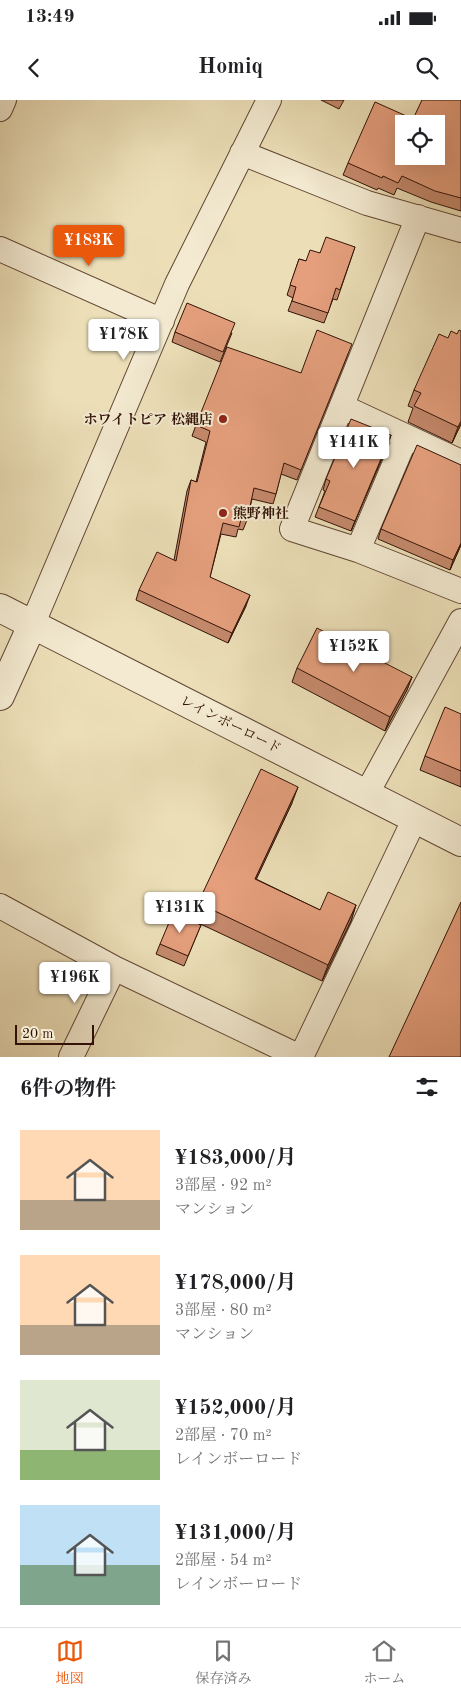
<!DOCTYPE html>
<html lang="ja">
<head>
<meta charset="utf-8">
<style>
	:root { --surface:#fff; --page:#f6f6f6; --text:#202124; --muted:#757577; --line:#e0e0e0; --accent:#ea580c }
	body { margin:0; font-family:"Old Standard TT","Noto Serif JP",serif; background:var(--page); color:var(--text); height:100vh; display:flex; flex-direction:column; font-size:19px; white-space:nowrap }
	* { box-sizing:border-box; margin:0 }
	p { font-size:16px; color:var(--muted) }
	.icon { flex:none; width:28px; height:28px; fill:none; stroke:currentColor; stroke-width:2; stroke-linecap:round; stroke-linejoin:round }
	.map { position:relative; height:957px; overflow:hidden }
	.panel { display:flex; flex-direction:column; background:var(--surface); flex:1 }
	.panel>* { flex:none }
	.tools { position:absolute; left:395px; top:15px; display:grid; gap:10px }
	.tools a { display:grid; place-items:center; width:50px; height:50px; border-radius:0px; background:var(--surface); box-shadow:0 5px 20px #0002; font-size:25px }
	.scale { position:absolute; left:15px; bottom:12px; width:79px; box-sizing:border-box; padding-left:5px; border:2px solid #331307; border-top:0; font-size:14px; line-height:18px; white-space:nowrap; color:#331307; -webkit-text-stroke:4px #f3ead1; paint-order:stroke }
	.price { position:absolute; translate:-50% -42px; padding:0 11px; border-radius:5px; background:#fff; color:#222; font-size:16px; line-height:32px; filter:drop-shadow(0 1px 2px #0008) }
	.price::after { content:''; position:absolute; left:50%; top:30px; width:15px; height:11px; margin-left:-8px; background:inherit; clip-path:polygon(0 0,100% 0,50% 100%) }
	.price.on { background:var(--accent); color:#fff }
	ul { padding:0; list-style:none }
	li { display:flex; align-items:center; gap:15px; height:125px; padding:0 20px }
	li span { display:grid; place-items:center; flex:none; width:140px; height:100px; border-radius:0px; color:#555 }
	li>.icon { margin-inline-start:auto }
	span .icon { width:60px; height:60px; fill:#fffc; stroke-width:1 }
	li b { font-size:21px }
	h2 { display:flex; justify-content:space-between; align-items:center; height:60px; padding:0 20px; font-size:21px }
	.status { display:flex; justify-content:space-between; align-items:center; height:35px; padding:0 25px; background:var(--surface); direction:ltr }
	.status svg { height:14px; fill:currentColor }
	header { display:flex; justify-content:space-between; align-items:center; height:65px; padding:0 20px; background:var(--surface); font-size:22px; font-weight:600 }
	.tab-bar { display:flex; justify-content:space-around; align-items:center; height:70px; border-top:1px solid var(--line); background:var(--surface); font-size:14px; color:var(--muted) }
	.tab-bar a { display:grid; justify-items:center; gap:2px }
	.tab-bar .on { color:var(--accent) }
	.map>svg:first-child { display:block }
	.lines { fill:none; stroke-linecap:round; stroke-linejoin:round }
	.minor-casing { stroke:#614633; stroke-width:26 }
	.tertiary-casing { stroke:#614633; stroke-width:30 }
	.minor { stroke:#f3ead1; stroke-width:24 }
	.tertiary { stroke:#f3ead1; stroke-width:28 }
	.wall { fill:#c5896c; stroke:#331307 }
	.shaded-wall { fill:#a06f58; stroke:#331307 }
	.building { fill:#e59f7d; stroke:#331307; fill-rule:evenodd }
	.poi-dot { fill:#8f2418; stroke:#f3ead1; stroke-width:2 }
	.labels { text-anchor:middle; stroke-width:4; stroke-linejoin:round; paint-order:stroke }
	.poi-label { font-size:14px; font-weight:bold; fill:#331307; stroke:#f3ead1; text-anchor:end }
	.street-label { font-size:14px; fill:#331307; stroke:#f3ead1 }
</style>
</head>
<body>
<div class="status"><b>13:49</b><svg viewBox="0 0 49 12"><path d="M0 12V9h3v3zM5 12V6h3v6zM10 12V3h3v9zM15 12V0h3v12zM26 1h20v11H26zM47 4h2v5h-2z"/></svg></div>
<header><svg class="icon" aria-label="back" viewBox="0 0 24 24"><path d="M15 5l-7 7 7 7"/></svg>Homiq<svg class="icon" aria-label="search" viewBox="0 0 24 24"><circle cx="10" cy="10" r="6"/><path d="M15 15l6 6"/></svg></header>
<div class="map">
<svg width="461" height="957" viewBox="0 0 461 957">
	<rect width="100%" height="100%" fill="#ecdfb8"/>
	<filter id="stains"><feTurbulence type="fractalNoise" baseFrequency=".004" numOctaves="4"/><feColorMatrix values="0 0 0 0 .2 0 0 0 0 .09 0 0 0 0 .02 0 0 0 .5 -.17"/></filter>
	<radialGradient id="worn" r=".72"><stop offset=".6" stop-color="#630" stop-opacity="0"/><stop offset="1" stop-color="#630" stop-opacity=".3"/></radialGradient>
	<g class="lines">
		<g class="minor-casing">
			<path id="minor" d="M0 9 4 0
				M242 53 367 103 461 130
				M418 117 292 429 358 450 461 491
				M0 149 162 221
				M343 307 461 362
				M358 450 406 337
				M33 523 177 184 269 0
				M367 693 461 521
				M0 806 114 868 300 957
				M71 957 114 868
				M301 957 415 718"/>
		</g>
		<g class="tertiary-casing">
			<path id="tertiary" d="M0 508 461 742
				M0 596 33 523"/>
		</g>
		<use href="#minor" class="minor"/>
		<use href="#tertiary" class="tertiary"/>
	</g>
	<path class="wall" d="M321 0H344L339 9Z
		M461 0V111L431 102 397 88 394 95 378 88 377 90 343 75 348 63 413 19Z
		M355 147 337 200 333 199 324 223 288 211 293 198 287 195 299 159 306 161 320 153Z
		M175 232 232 233 220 262 172 242Z
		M457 234 461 324 452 343 408 322 413 308 408 306 414 290 448 238Z
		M348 254 297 380 281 374 276 394 273 404 252 399 247 420 243 430 238 429 236 437 221 434 210 477 246 506 228 543 136 500 139 490 174 460 187 391 191 380 196 382 206 342 192 336 196 325 301 273Z
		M391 335 351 431 315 417 325 391 323 390 326 379Z
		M461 365V445L450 470 378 439 381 429Z
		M297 568 412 577 407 590 385 631 292 582Z
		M461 614V687L420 670 425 656Z
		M292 703 256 779 320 810 356 805 351 821 322 881 192 820 198 803Z
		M201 825 184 866 156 854 160 844Z"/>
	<path class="shaded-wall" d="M461 321V324L452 343 458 327Z
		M391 335 388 345 351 431 355 421Z
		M461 443V445L450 470 453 460Z
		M250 495 246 506 228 543 232 533Z
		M412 577 407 590 385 631 390 617Z
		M298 687 292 703 249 795 255 779Z
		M356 805 351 821 322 881 328 865Z"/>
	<path class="building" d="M422 0H461V98L435 91 402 76 398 83 383 76 382 78 348 63 375 2 413 19ZM404 24H436V56H404Z
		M326 137 355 147 340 190 336 188 328 213 292 201 296 187 290 185 299 159 306 161 310 150 320 153Z
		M187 203 235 223 223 252 175 232Z
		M317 230 352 244 301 370 284 363 276 394 254 388 247 420 241 419 239 427 223 423 210 477 250 495 232 533 139 490 157 452 176 461 191 380 197 382 210 331 196 325 227 247 301 273Z
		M459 230 461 231V321L458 327 414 306 421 293 414 290 439 234 448 238 451 231 457 234Z
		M351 319 391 335 355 421 319 407 330 381 326 379Z
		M417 345 461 365V443L453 460 381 429Z
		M317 528 412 577 390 617 297 568Z
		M445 607 461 614V671L425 656Z
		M261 669 298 687 255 779 320 810 328 792 356 805 328 865 198 803Z
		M461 802V957H389Z
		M173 813 201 825 188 856 160 844Z"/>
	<g class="poi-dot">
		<circle cx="223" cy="319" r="5"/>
		<circle cx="223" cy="413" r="5"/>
	</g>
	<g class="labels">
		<g class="poi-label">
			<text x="213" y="324">ホワイトピア 松縄店</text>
			<text x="233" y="418" text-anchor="start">熊野神社</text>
		</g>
		<g class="street-label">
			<text transform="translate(231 624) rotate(27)" y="5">レインボーロード</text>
		</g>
	</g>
	<rect width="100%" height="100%" filter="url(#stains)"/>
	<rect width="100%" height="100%" fill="url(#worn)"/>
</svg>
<div class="tools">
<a><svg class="icon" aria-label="locate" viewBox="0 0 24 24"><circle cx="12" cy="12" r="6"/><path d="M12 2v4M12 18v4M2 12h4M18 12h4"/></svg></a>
</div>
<div class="scale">20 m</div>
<b class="price on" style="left:89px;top:167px">¥183K</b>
<b class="price" style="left:124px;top:261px">¥178K</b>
<b class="price" style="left:354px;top:369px">¥141K</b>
<b class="price" style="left:354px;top:573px">¥152K</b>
<b class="price" style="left:180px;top:834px">¥131K</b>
<b class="price" style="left:75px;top:904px">¥196K</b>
</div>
<section class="panel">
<h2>6件の物件<svg class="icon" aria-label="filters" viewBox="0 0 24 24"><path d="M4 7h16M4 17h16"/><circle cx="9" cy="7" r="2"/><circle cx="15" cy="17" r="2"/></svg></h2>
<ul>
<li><span style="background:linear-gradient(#ffd9b3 70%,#b9a48a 0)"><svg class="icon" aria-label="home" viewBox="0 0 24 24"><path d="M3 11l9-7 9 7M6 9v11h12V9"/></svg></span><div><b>¥183,000/月</b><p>3部屋 · 92 m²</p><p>マンション</p></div></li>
<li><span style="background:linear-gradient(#ffd9b3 70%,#b9a48a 0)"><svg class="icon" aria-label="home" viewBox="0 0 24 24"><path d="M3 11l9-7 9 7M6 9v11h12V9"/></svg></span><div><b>¥178,000/月</b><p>3部屋 · 80 m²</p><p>マンション</p></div></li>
<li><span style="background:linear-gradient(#dfe7d0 70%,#8fb573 0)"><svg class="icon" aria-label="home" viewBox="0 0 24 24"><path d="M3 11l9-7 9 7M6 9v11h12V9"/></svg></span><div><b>¥152,000/月</b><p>2部屋 · 70 m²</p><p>レインボーロード</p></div></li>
<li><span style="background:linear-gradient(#bfe0f5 60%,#7fa58c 0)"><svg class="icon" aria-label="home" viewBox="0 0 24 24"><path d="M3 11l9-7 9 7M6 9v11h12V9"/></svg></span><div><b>¥131,000/月</b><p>2部屋 · 54 m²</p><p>レインボーロード</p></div></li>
</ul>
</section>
<nav class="tab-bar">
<a class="on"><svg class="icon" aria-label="map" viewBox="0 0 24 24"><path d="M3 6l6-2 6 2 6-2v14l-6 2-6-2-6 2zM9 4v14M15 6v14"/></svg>地図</a>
<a><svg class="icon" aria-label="saved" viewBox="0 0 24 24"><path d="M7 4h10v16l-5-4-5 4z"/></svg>保存済み</a>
<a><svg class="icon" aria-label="home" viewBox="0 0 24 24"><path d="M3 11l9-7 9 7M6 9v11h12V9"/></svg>ホーム</a>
</nav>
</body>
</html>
